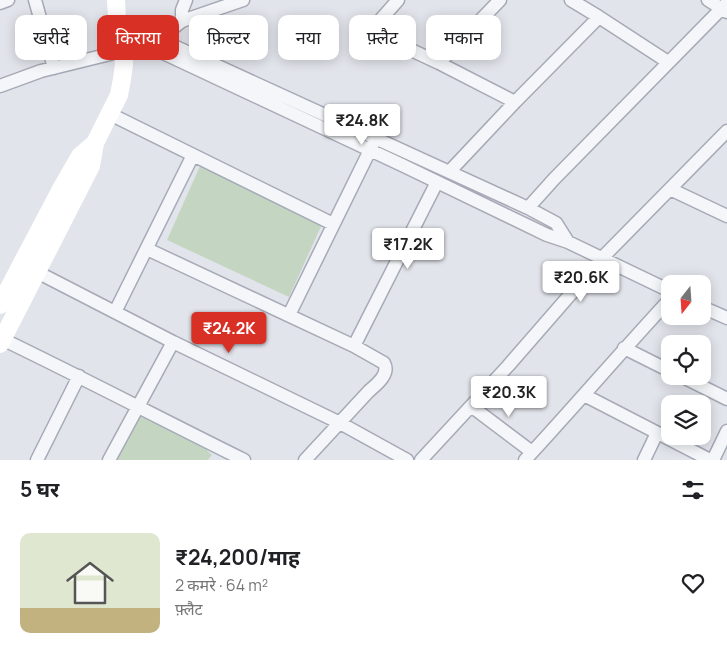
<!DOCTYPE html>
<html lang="hi">
<head>
<meta charset="utf-8">
<style>
	:root { --surface:#fff; --page:#f6f6f6; --text:#202124; --muted:#757577; --line:#e0e0e0; --accent:#d93025 }
	body { margin:0; font-family:Manrope,"Noto Sans Devanagari",sans-serif; background:var(--page); color:var(--text); height:100vh; display:flex; flex-direction:column; font-size:19px; white-space:nowrap }
	* { box-sizing:border-box; margin:0 }
	p { font-size:16px; color:var(--muted) }
	.icon { flex:none; width:28px; height:28px; fill:none; stroke:currentColor; stroke-width:2; stroke-linecap:round; stroke-linejoin:round }
	.map { position:relative; height:460px; overflow:hidden }
	.side { display:flex; flex-direction:column; background:var(--surface); flex:1 }
	.side>* { flex:none }
	.guide { position:absolute; left:15px; top:15px; width:698px; height:45px; display:flex; gap:10px }
	.needle { width:32px; rotate:197deg }
	.buttons { position:absolute; left:661px; top:275px; display:grid; gap:10px }
	.buttons a { display:grid; place-items:center; width:50px; height:50px; border-radius:10px; background:var(--surface); box-shadow:0 2px 12px #0003; font-size:25px }
	.price { position:absolute; translate:-50% -42px; padding:0 11px; border-radius:5px; background:#fff; color:#222; font-size:16px; line-height:32px; filter:drop-shadow(0 1px 2px #0008) }
	.price::after { content:''; position:absolute; left:50%; top:30px; width:15px; height:11px; margin-left:-8px; background:inherit; clip-path:polygon(0 0,100% 0,50% 100%) }
	.price.current { background:var(--accent); color:#fff }
	ul { padding:0; list-style:none }
	li { display:flex; align-items:center; gap:15px; height:125px; padding:0 20px }
	li+li { border-top:1px solid var(--line) }
	li span { display:grid; place-items:center; flex:none; width:140px; height:100px; border-radius:10px; color:#555 }
	li>.icon { margin-inline-start:auto }
	span .icon { width:60px; height:60px; fill:#fffc; stroke-width:1 }
	li b { font-size:21px }
	h2 { display:flex; justify-content:space-between; align-items:center; height:60px; padding:0 20px; font-size:21px }
	.chip { padding:0 18px; border-radius:10px; background:var(--surface); box-shadow:0 2px 12px #0003; font-size:18px; line-height:45px }
	.chip.current { background:var(--accent); color:#fff }
	.map>svg:first-child { display:block }
	.green { fill:#c4d6c2 }
	.lines { fill:none; stroke-linecap:round; stroke-linejoin:round }
	.street-casing { stroke:#a6aab6; stroke-width:15 }
	.street { stroke:#f5f6f9; stroke-width:12 }
	.secondary { stroke:#fff; stroke-width:18 }
</style>
</head>
<body>
<div class="map">
<svg width="727" height="460" viewBox="0 0 727 460">
	<rect width="100%" height="100%" fill="#e2e4eb"/>
	<path class="green" d="M200 166 323 222 289 297 167 240Z
		M141 413 198 442 212 455 208 460H115Z"/>
	<g class="lines">
		<g class="street-casing">
			<path id="street" d="M35 0 54 68
				M398 0 375 26V30L379 35 439 63 515 102
				M571 0 599 17 668 62
				M708 0 727 12
				M0 3 8 0
				M182 21V10L186 0
				M149 44 159 51 402 165 547 235 568 242 670 291
				M160 48 168 33 173 28 182 21 243 0
				M439 63 500 0
				M0 86 41 71 163 41 528 208 556 223 568 242
				M110 114 333 224
				M450 171 515 102 599 17
				M670 189 727 216
				M528 208 554 179 727 3
				M147 249 354 346 384 363C390 374 377 384 369 391L305 460
				M37 272 173 342 340 423 407 460
				M702 307 727 318
				M115 312 193 155
				M289 315 373 144
				M2 339C83 378 163 420 244 460
				M354 346 437 182
				M624 348 670 371
				M681 376 727 399
				M584 395 710 460
				M471 406 532 452
				M37 460 79 376
				M109 460 173 342
				M421 460 508 366 602 258 727 131
				M525 460C574 407 621 352 670 299
				M644 460 657 433
				M713 460 727 431"/>
		</g>
		<use href="#street" class="street"/>
		<path class="secondary" d="M0 305 61 189 80 156 95 143
			M0 344 91 166 95 143 119 95 122 79 124 64 123 50 117 19 116 0"/>
	</g>
</svg>
<div class="buttons">
<a><svg class="needle" viewBox="-14 -14 28 28"><path d="M0-13l5 13h-10z" fill="#e53935"/><path d="M0 13l5-13h-10z" fill="#757577"/></svg></a>
<a><svg class="icon" aria-label="locate" viewBox="0 0 24 24"><circle cx="12" cy="12" r="6"/><path d="M12 2v4M12 18v4M2 12h4M18 12h4"/></svg></a>
<a><svg class="icon" aria-label="layers" viewBox="0 0 24 24"><path d="M12 4l9 5-9 5-9-5zM3 14l9 5 9-5"/></svg></a>
</div>
<b class="price" style="left:362px;top:146px">₹24.8K</b>
<b class="price" style="left:408px;top:270px">₹17.2K</b>
<b class="price" style="left:581px;top:303px">₹20.6K</b>
<b class="price current" style="left:229px;top:354px">₹24.2K</b>
<b class="price" style="left:509px;top:418px">₹20.3K</b>
<div class="guide">
<a class="chip">खरीदें</a>
<a class="chip current">किराया</a>
<a class="chip">फ़िल्टर</a>
<a class="chip">नया</a>
<a class="chip">फ़्लैट</a>
<a class="chip">मकान</a>
</div>
</div>
<section class="side">
<h2>5 घर<svg class="icon" aria-label="filters" viewBox="0 0 24 24"><path d="M4 7h16M4 17h16"/><circle cx="9" cy="7" r="2"/><circle cx="15" cy="17" r="2"/></svg></h2>
<ul>
<li><span style="background:linear-gradient(#dfe7d0 75%,#c2b280 0)"><svg class="icon" aria-label="home" viewBox="0 0 24 24"><path d="M3 11l9-7 9 7M6 9v11h12V9"/></svg></span><div><b>₹24,200/माह</b><p>2 कमरे · 64 m²</p><p>फ़्लैट</p></div><svg class="icon" aria-label="heart" viewBox="0 0 24 24"><path d="M12 20l-8-8c-3-5 5-10 8-4 3-6 11-1 8 4z"/></svg></li>
</ul>
</section>
</body>
</html>
